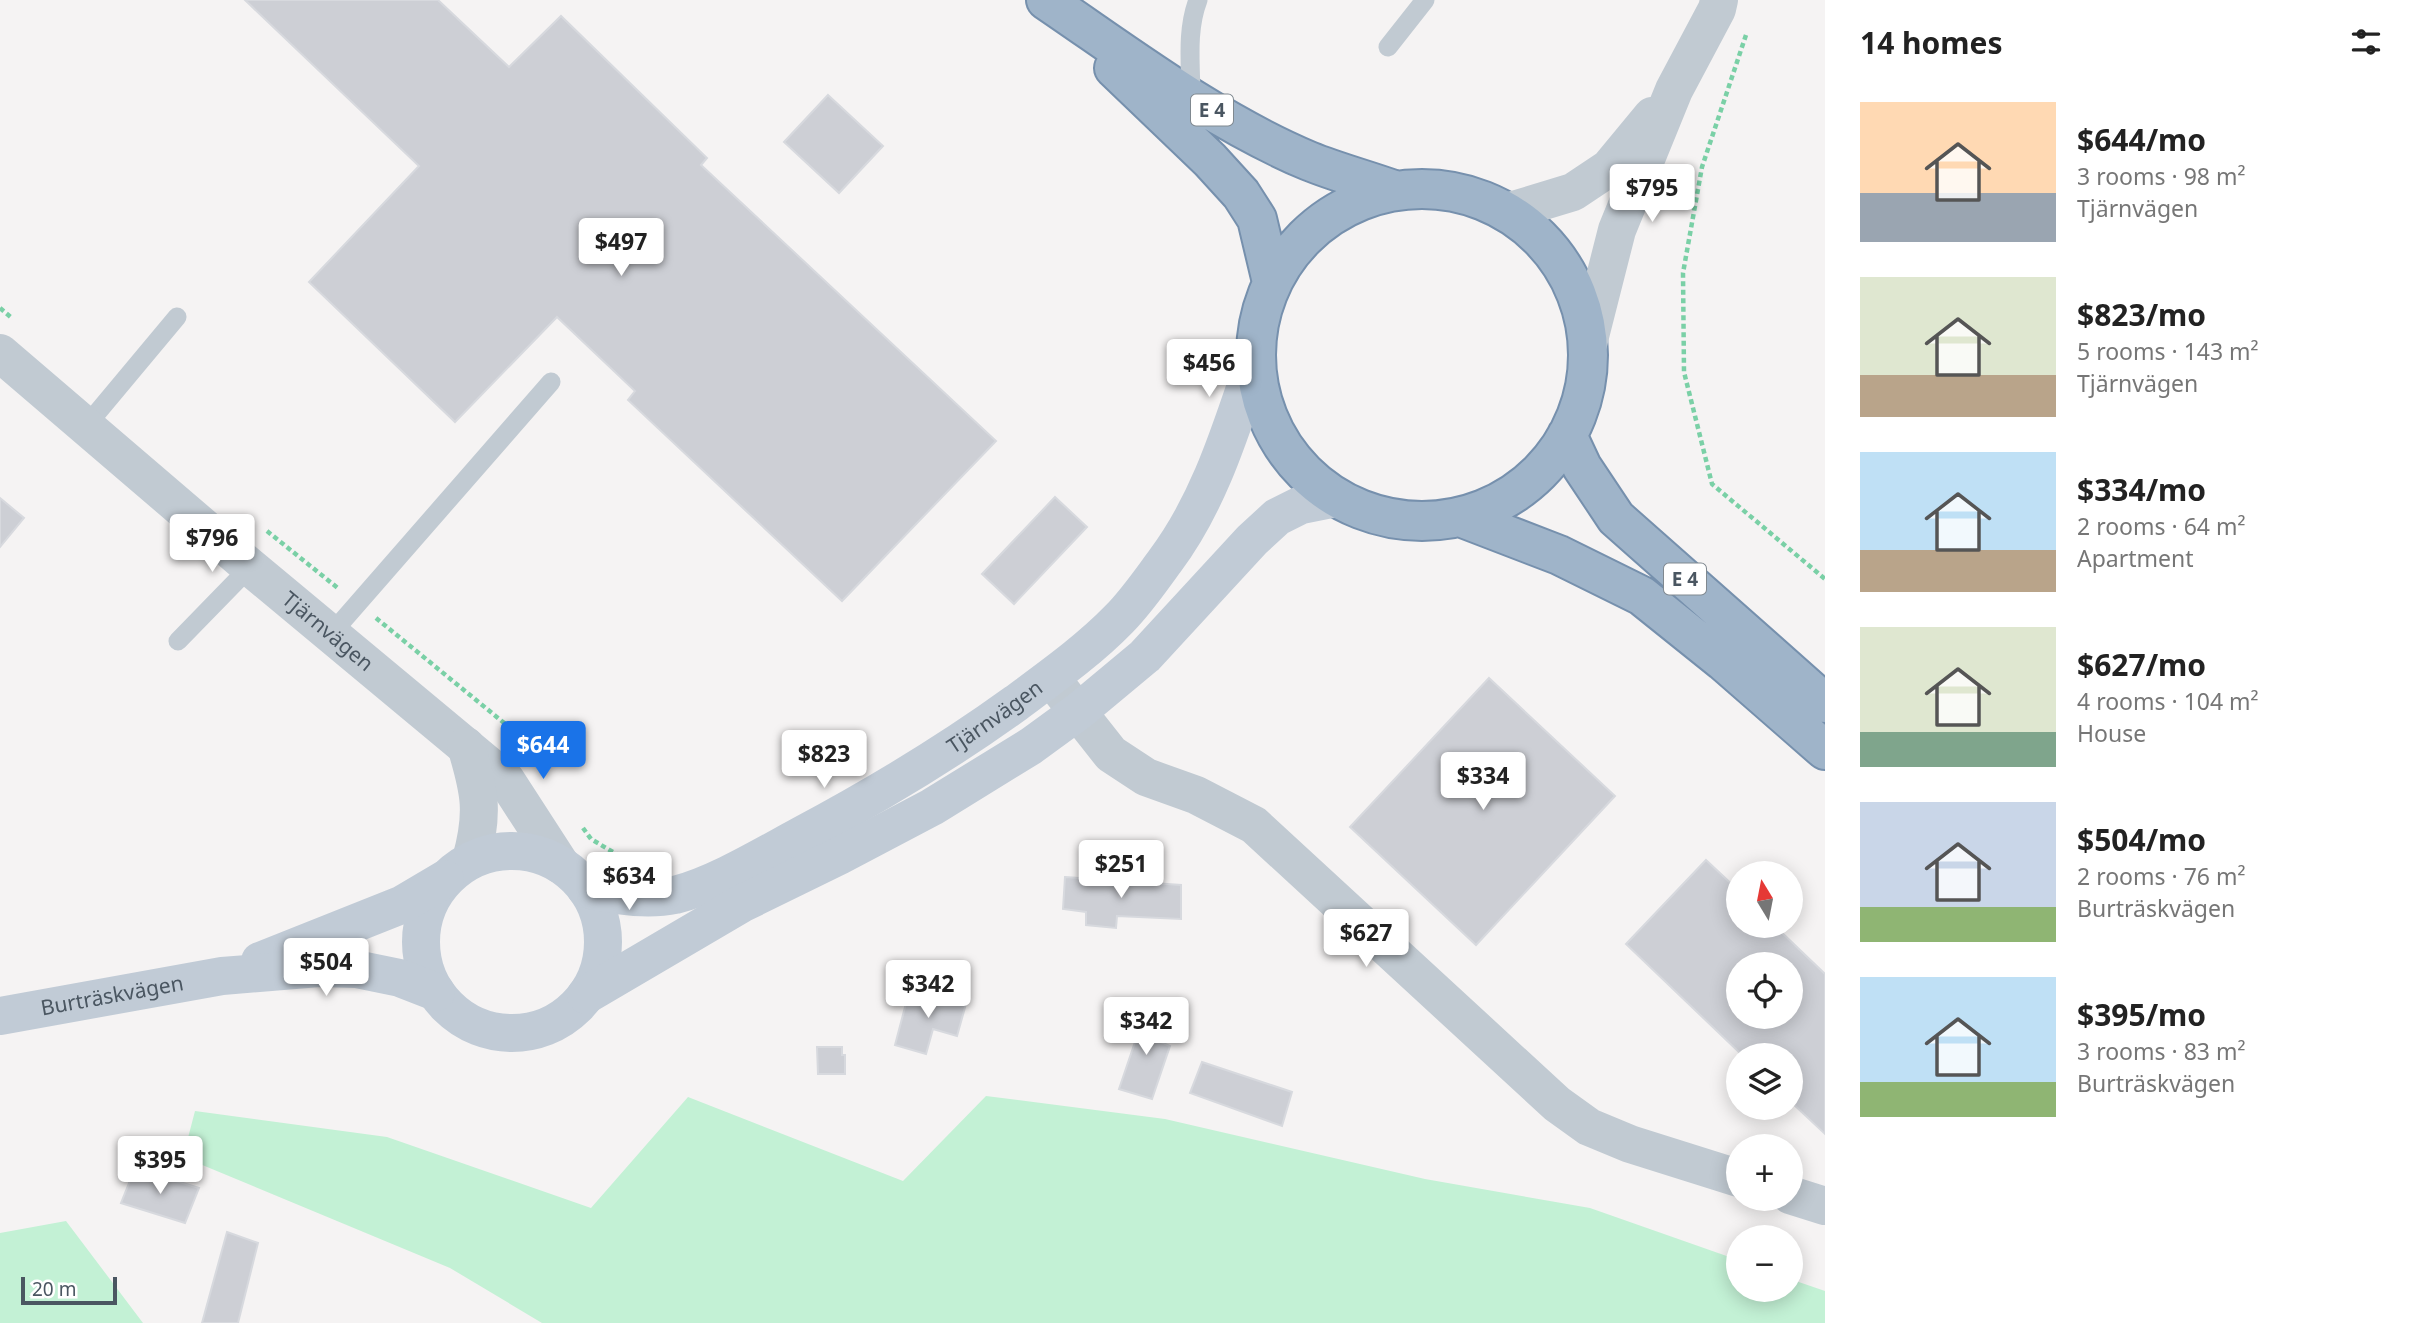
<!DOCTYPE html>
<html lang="en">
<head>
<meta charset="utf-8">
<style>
	:root { --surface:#fff; --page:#f2f2f2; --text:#222; --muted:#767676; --accent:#1a73e8 }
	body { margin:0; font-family:"Noto Sans",sans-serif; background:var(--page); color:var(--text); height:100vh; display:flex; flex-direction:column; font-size:26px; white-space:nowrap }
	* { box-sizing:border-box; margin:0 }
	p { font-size:23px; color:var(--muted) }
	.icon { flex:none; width:38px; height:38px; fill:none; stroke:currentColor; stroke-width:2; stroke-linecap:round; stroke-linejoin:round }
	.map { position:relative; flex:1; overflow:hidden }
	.panel { display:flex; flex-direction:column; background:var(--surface); width:595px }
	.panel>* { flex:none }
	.needle { width:46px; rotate:350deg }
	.tools { position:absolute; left:1726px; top:861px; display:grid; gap:14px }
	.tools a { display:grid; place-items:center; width:77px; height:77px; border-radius:50%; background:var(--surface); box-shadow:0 4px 18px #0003; font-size:35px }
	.scale { position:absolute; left:21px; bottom:18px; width:96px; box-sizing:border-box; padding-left:7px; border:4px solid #4a5661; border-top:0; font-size:19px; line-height:24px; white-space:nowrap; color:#4a5661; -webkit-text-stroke:5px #fff; paint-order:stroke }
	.price { position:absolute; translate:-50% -60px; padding:0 16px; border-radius:7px; background:#fff; color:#222; font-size:23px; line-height:46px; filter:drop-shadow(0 2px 4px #0008) }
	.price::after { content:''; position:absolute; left:50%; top:42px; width:21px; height:16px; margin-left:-10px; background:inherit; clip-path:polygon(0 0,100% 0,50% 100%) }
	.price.on { background:var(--accent); color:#fff }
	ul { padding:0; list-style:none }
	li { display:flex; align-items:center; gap:21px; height:175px; padding:0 35px }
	li span { display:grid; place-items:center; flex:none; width:196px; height:140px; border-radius:0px; color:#555 }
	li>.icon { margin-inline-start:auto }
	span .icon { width:84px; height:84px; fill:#fffc; stroke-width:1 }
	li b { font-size:30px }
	h2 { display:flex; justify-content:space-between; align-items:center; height:84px; padding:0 35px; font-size:30px }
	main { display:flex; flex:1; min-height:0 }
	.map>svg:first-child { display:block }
	.green { fill:#c3f1d5 }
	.building { fill:#cdcfd5; stroke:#d7d9de; stroke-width:2; fill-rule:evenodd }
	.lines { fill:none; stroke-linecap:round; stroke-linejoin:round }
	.trunk-casing { stroke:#7690ad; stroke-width:42 }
	.path { stroke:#7ad0a6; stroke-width:4.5; stroke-dasharray:5 3.5; stroke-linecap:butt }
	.service { stroke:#c1cad2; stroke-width:19 }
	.minor { stroke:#c1cad2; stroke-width:38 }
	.tertiary { stroke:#c1cad2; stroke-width:38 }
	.secondary { stroke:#c1cbd6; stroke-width:38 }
	.trunk { stroke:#9fb4c9; stroke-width:38 }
	.labels { text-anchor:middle; stroke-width:6; stroke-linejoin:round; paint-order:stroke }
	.shield { fill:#fff; stroke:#808990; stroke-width:2 }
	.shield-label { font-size:19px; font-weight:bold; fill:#4a5661 }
	.street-label { font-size:21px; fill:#4a5661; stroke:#fff }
</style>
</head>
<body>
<main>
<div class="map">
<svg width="1825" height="1323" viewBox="0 0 1825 1323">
	<rect width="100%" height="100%" fill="#f5f3f3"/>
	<path class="green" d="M986 1096 1165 1119 1425 1179 1590 1208 1738 1260V1290H1790V1279L1825 1291V1323H542L450 1268 183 1157 195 1111 387 1137 591 1208 688 1097 903 1181Z
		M66 1221 143 1323H0V1233Z"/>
	<path class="building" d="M245 0H438L509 67 561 16 707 158 701 165 996 441 842 601 628 400 635 391 557 317 455 422 309 282 419 166Z
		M828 95 883 146 839 193 784 142Z
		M1055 497 1087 527 1014 604 982 574Z
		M0 498 24 518 0 547Z
		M1489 678 1615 796 1476 945 1350 827Z
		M1706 860 1738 890V926H1775L1825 974V1134L1790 1101V1055H1742L1626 944ZM1738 964H1790V1017H1738Z
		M1065 877 1181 885V919L1117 916 1116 928 1086 925V912L1063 909Z
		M910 988 966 1004 957 1036 933 1029 926 1054 895 1045Z
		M1139 1012 1167 1020 1161 1042 1170 1046 1152 1099 1119 1089 1137 1036 1133 1031Z
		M817 1047H842V1055H845V1074H818Z
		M1202 1062 1292 1092 1282 1126 1190 1093Z
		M135 1168 199 1188 185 1223 121 1203Z
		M227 1232 258 1243 238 1323H202Z"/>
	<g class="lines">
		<g class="trunk-casing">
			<path id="trunk" d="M1046 0C1130 57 1214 121 1309 161 1336 172 1366 180 1394 190
				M1114 68 1210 160 1241 194 1257 219 1272 282
				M1256 355a166 166 0 1 1 332 0a166 166 0 1 1-332 0Z
				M1567 435 1582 467 1616 518 1825 703
				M1460 517 1559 555 1642 596 1723 661 1825 750"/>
		</g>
		<path class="path" d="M1746 35 1702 167 1683 273 1684 372 1712 484 1825 579
			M0 308 13 319
			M267 531 339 589
			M376 618 509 727 525 747
			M583 828 591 839 623 858"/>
		<path class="service" d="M1388 47 1425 0
			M1191 98C1191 66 1186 31 1198 0
			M86 426 177 317
			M331 634 551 382
			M178 641 250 567"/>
		<path class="minor" d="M1507 212 1573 192 1609 168 1652 116
			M1588 344 1617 230 1674 90 1717 9 1719 0
			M1051 678 1111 754 1146 777 1196 795 1254 825 1557 1104 1589 1127 1630 1144 1738 1178
			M1790 1195 1825 1206"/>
		<g class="tertiary">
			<path id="s1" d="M0 353 250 567 506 780 561 865"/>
			<path d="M466 746C480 792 484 813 471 860"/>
		</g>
		<g class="secondary">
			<circle cx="512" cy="942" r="91"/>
			<path id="s2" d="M586 889C615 896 646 901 675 895 715 885 763 856 800 836 875 796 947 753 1016 703 1051 677 1089 650 1119 619 1136 602 1151 580 1165 561 1210 501 1231 429 1255 359"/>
			<path d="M260 961 401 905 445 879"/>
			<path d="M586 995 741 904 839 856 932 807 1031 746 1079 711 1145 656 1252 540 1277 517 1301 505 1336 498"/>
			<path id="s3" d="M0 1016 222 976 319 968 356 969 400 978 436 992"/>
		</g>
		<use href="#trunk" class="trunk"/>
	</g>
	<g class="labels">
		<g class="shield">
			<rect x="1191" y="94.5" width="42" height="31" rx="5"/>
			<rect x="1664" y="563.5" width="42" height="31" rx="5"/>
		</g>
		<g class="shield-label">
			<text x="1212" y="117">E 4</text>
			<text x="1685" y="586">E 4</text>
		</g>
		<g class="street-label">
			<text dy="7" stroke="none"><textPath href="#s1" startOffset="430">Tjärnvägen</textPath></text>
			<text dy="7" stroke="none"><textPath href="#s2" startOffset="457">Tjärnvägen</textPath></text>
			<text dy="7" stroke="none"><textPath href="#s3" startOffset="114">Burträskvägen</textPath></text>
		</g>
	</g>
</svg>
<div class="tools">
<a><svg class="needle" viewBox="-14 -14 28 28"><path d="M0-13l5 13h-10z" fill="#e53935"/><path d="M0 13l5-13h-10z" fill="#767676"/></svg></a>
<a><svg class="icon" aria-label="locate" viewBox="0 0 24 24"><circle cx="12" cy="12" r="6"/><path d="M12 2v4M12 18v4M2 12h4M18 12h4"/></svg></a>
<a><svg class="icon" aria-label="layers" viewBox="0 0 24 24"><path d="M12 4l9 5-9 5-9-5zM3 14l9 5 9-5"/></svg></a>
<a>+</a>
<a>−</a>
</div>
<div class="scale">20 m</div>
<b class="price" style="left:1652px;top:224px">$795</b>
<b class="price" style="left:621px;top:278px">$497</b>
<b class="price" style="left:1209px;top:399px">$456</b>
<b class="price" style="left:212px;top:574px">$796</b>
<b class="price on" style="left:543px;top:781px">$644</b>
<b class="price" style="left:824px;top:790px">$823</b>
<b class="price" style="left:1483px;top:812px">$334</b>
<b class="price" style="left:1121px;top:900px">$251</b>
<b class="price" style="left:629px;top:912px">$634</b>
<b class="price" style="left:1366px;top:969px">$627</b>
<b class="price" style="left:326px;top:998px">$504</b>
<b class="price" style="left:928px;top:1020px">$342</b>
<b class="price" style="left:1146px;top:1057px">$342</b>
<b class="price" style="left:160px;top:1196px">$395</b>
</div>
<section class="panel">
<h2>14 homes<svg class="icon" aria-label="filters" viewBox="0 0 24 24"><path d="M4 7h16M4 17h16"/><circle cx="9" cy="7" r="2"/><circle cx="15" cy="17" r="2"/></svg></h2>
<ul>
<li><span style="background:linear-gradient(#ffd9b3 65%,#9aa5b1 0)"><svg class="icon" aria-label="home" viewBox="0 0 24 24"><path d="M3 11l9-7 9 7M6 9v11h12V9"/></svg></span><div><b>$644/mo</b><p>3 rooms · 98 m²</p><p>Tjärnvägen</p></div></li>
<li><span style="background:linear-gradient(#dfe7d0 70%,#b9a48a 0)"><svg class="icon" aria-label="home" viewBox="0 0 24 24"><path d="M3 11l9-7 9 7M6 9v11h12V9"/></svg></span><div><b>$823/mo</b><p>5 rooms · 143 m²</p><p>Tjärnvägen</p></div></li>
<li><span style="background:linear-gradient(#bfe0f5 70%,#b9a48a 0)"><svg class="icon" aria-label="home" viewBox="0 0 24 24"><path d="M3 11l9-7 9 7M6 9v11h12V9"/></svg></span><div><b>$334/mo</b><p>2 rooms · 64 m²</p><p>Apartment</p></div></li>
<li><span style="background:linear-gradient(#dfe7d0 75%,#7fa58c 0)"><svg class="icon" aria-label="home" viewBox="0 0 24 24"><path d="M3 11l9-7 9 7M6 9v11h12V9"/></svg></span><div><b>$627/mo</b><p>4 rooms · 104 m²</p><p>House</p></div></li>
<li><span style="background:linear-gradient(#c9d6e8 75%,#8fb573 0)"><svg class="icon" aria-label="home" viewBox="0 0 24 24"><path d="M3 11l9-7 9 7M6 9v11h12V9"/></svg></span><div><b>$504/mo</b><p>2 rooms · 76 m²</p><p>Burträskvägen</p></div></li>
<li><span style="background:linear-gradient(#bfe0f5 75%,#8fb573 0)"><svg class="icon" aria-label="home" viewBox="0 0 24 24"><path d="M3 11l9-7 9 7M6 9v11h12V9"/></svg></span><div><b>$395/mo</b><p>3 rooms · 83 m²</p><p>Burträskvägen</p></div></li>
</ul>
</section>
</main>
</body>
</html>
